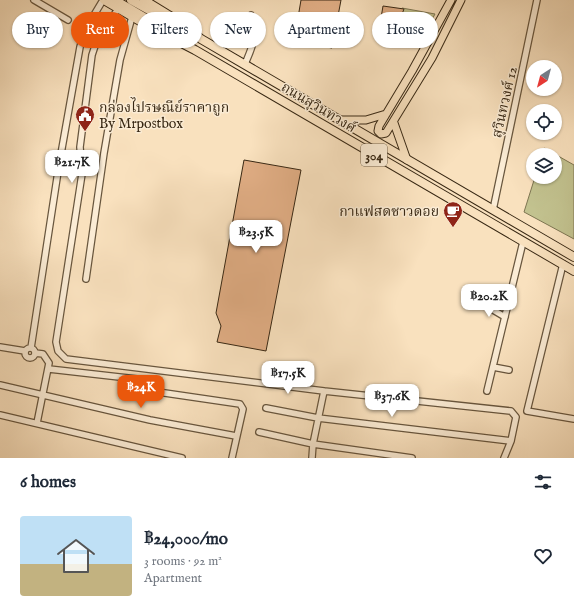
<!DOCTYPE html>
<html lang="en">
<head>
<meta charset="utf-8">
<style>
	:root { --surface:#fff; --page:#f6f6f7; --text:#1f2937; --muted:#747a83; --line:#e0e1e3; --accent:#ea580c }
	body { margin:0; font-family:"IM FELL English","Noto Serif Thai",serif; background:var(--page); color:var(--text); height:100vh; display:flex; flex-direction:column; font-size:15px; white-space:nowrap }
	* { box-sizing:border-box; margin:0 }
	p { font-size:13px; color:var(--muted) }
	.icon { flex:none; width:22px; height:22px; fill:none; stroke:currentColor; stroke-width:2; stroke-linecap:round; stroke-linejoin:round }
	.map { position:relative; height:458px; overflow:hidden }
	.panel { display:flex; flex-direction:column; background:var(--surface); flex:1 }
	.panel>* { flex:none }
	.banner { position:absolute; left:12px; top:12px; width:550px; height:36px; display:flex; gap:8px }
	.needle { width:26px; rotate:216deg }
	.fabs { position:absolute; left:526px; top:60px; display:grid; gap:8px }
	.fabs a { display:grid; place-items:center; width:36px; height:36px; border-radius:50%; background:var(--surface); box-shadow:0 1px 3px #0004; font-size:20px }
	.price { position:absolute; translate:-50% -34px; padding:0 9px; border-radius:8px; background:#fff; color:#222; font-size:13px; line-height:26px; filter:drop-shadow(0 1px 2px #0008) }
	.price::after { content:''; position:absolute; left:50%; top:24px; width:12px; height:9px; margin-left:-6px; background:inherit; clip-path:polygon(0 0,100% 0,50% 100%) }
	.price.on { background:var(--accent); color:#fff }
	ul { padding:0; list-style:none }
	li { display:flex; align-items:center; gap:12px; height:100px; padding:0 20px }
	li+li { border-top:1px solid var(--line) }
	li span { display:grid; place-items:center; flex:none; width:112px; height:80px; border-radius:4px; color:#555 }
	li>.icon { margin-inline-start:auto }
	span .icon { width:48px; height:48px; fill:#fffc; stroke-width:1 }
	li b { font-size:17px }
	h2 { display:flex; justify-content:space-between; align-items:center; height:48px; padding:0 20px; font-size:17px }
	.chip { padding:0 14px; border-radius:18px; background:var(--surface); box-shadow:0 1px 3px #0004; font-size:14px; line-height:36px }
	.chip.on { background:var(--accent); color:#fff }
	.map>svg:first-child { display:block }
	.green { fill:#c2c28f; stroke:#7d7552 }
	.building { fill:#e0ad84; stroke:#382814 }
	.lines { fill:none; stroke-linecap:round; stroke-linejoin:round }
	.minor-casing { stroke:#68563e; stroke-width:8 }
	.major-casing { stroke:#382814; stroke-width:9 }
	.highway-casing { stroke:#382814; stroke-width:10 }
	.minor { stroke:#fbecd5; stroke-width:5.5 }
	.major { stroke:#f9e1be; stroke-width:7 }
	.highway { stroke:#f9e1be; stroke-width:8 }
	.labels { text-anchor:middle; stroke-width:3; stroke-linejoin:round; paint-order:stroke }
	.shield { fill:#fbecd5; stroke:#72634e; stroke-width:1 }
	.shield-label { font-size:13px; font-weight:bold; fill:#382814 }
	.street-label { font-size:14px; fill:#382814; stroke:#fbecd5 }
	.poi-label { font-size:14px; fill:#382814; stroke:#fbecd5; text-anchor:start }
</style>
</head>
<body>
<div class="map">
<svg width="574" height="458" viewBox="0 0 574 458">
	<rect width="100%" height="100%" fill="#f9e1be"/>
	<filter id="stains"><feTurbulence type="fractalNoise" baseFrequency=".005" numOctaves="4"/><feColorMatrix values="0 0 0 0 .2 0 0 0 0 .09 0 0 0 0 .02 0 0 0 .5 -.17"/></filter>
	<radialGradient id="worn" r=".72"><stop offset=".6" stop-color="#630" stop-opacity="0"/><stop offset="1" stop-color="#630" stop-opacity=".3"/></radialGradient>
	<path class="green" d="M402 8 435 14 425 32 390 26Z
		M544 148 574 165V239L524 212 535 177H555V155H542Z"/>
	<path class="building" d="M301 0H341L332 48 294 41Z
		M383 6 404 9 400 19H396L395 27 413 31 411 41 409 42 386 38 382 35V33L376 32 378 24H380Z
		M244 160 301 170 266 351 217 342 221 326 216 313Z"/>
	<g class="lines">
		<g class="minor-casing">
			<path id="minor" d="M34 0 68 20
				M118 9 97 40 92 55 80 147 82 174 56 342 58 351 66 359 324 391 511 411 516 417 511 441 318 418 266 408
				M245 64C253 45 258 36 251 15
				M493 210 537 0
				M563 264 527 411 574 419
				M86 279 104 153 120 60 132 17
				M483 304 505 317
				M0 347 25 351
				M25 353a5 5 0 1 1 10 0a5 5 0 1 1-10 0Z
				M31 348 59 165 80 47 85 30 103 0
				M35 353 43 354 49 363 37 423
				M493 367 509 370
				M49 369 137 379 158 392 240 404 243 409 232 458
				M0 385 150 420 236 436
				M487 391 523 242
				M0 415 182 458
				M259 432 313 444 412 458
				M312 458 313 444 324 391
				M504 458 511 441"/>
		</g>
		<g class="major-casing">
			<path id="major" d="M451 0 412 71 379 126 378 131 381 134 386 133 432 58 461 0
				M341 120H366L386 114
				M394 123 407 160"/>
		</g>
		<g class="highway-casing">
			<path id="highway" d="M104 0 145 24 195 50 574 271
				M115 0 154 23
				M131 0 174 24
				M144 0 183 24 201 39 574 257"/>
		</g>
		<use href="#minor" class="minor"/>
		<use href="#major" class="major"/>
		<use href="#highway" class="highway"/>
	</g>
	<defs>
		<g id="civic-pin" transform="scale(1)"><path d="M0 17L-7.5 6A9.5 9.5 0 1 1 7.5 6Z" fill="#8f2418" stroke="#fbecd5"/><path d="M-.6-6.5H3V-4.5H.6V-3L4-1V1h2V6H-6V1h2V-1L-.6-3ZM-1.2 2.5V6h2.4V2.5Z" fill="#fff"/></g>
		<g id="cafe-pin" transform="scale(1)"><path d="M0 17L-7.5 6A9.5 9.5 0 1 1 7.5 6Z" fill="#8f2418" stroke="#fbecd5"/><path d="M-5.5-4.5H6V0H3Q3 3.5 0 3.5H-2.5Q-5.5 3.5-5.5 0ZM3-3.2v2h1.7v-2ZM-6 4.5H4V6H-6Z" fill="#fff"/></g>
	</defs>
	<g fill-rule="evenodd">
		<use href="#civic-pin" x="85" y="115"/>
		<use href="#cafe-pin" x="453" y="211"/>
	</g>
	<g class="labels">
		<rect class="shield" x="361" y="144" width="26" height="22" rx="3"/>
		<g class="shield-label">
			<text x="374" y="160">304</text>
		</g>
		<g class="street-label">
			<text transform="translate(504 102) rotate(-77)" y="5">สุวินทวงศ์ 12</text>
			<text transform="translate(319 107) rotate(31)" y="5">ถนนสุวินทวงศ์</text>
		</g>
		<g class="poi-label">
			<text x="99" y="112">กล่องไปรษณีย์ราคาถูก<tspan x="99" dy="16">By Mrpostbox</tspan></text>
			<text x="439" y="216" text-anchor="end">กาแฟสดชาวดอย</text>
		</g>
	</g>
	<rect width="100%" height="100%" filter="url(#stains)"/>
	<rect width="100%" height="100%" fill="url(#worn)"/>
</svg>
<div class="fabs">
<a><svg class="needle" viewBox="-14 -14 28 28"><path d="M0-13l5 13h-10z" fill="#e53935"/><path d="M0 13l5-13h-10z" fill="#747a83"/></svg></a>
<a><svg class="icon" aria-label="locate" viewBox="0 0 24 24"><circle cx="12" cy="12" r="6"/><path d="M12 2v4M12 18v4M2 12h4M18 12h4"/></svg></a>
<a><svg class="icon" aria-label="layers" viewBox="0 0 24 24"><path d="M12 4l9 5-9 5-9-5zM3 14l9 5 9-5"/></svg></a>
</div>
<b class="price" style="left:72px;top:184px">฿21.7K</b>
<b class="price" style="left:256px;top:254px">฿23.5K</b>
<b class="price" style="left:489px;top:318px">฿20.2K</b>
<b class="price" style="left:288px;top:395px">฿17.5K</b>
<b class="price on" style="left:141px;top:409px">฿24K</b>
<b class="price" style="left:392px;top:418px">฿37.6K</b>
<div class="banner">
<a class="chip">Buy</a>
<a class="chip on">Rent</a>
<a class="chip">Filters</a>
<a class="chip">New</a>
<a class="chip">Apartment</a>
<a class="chip">House</a>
</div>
</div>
<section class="panel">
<h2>6 homes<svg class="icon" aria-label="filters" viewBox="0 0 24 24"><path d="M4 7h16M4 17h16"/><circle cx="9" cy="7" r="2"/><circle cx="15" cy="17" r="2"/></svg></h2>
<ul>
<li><span style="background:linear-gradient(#bfe0f5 60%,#c2b280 0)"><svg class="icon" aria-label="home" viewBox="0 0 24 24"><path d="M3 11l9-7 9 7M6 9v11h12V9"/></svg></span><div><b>฿24,000/mo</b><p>3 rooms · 92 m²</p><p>Apartment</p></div><svg class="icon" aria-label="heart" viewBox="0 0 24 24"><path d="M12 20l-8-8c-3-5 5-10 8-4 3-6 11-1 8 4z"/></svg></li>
</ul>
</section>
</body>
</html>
